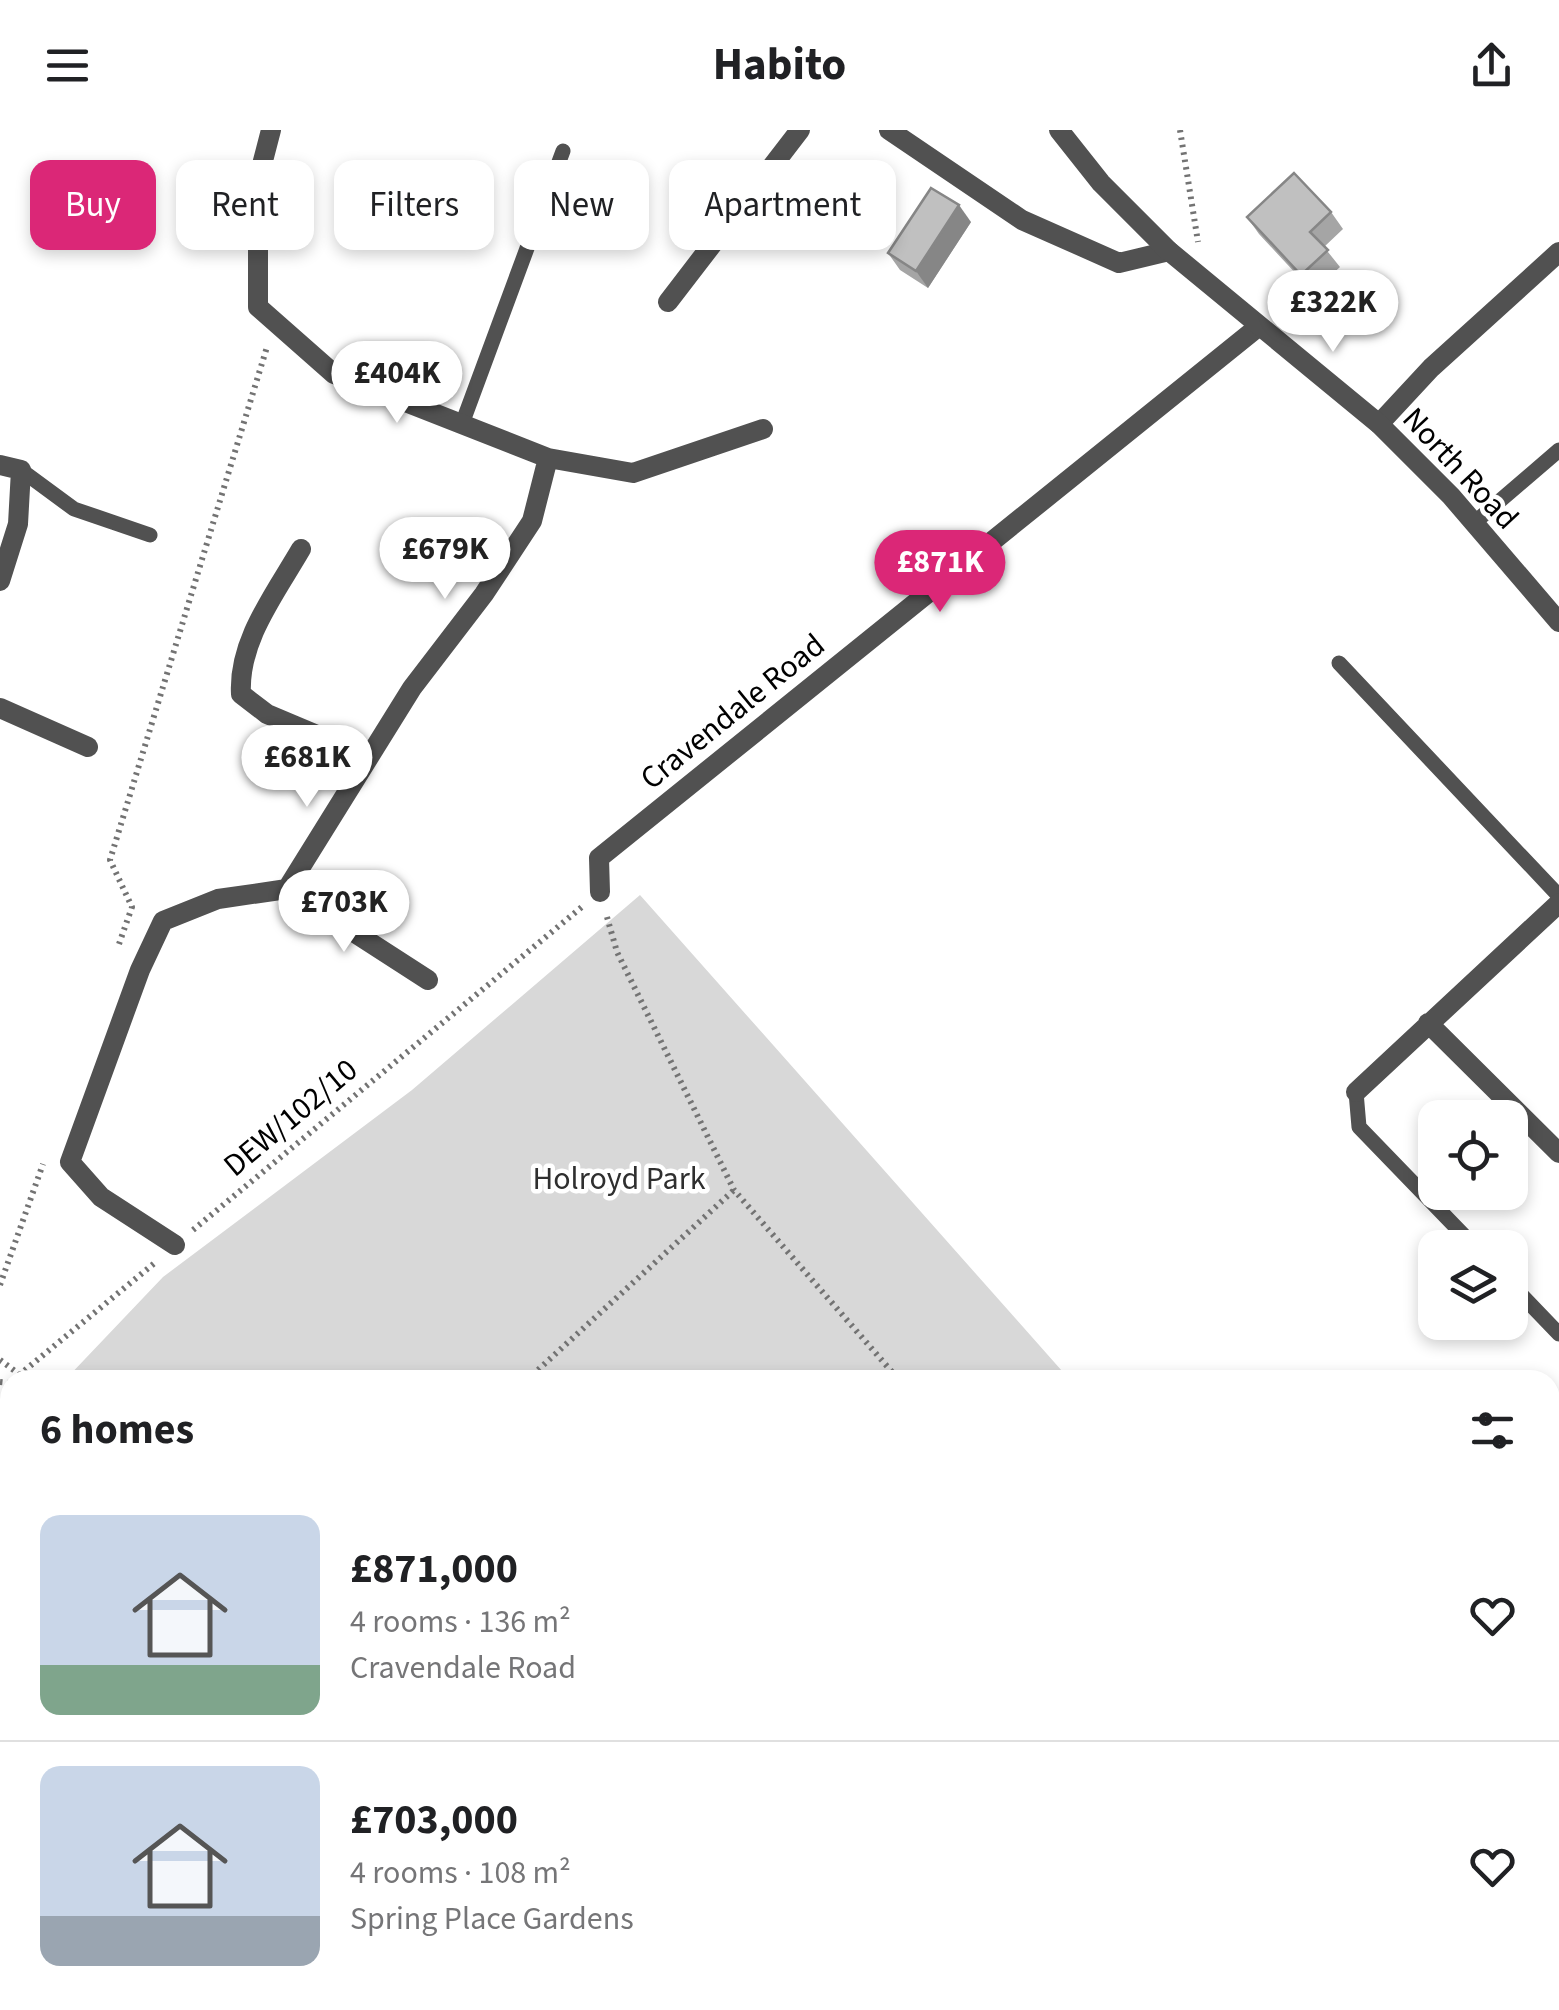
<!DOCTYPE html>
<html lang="en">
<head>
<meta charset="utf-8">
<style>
	:root { --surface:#fff; --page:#f6f6f6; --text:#202124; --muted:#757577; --line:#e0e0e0; --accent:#db2777 }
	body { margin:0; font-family:"Source Sans 3",sans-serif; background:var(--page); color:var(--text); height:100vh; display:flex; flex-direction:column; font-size:38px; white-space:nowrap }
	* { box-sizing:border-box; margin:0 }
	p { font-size:32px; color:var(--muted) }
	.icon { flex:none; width:55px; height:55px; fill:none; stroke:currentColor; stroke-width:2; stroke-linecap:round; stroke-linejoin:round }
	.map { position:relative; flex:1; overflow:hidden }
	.drawer { position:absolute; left:0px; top:1240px; width:1560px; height:640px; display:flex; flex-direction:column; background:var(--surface); border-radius:30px 30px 0 0; box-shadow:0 5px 15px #0003 }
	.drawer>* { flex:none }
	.guide { position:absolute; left:30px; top:30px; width:1000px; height:90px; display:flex; gap:20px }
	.tools { position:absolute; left:1418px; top:970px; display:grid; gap:20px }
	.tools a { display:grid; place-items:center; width:110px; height:110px; border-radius:20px; background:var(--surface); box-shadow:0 5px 15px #0003; font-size:50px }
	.price { position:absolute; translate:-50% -85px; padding:0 22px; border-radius:35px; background:#fff; color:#222; font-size:32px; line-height:65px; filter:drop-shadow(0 2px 5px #0008) }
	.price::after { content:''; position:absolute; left:50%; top:60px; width:30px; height:22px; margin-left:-15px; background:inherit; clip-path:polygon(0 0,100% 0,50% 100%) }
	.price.on { background:var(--accent); color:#fff }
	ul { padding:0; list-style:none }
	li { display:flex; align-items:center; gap:30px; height:250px; padding:0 40px }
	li+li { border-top:2px solid var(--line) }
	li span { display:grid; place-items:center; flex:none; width:280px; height:200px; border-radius:20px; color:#555 }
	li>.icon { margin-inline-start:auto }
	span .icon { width:120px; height:120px; fill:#fffc; stroke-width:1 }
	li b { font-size:42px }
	h2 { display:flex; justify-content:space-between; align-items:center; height:120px; padding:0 40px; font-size:42px }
	.chip { padding:0 35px; border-radius:20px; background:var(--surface); box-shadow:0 5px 15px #0003; font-size:35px; line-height:90px }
	.chip.on { background:var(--accent); color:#fff }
	header { display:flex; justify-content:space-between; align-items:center; height:130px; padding:0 40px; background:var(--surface); font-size:45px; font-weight:700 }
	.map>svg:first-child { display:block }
	.green { fill:#d8d8d8 }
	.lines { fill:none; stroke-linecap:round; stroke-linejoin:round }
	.path { stroke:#737373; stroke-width:6; stroke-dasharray:2.5 5; stroke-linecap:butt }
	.service { stroke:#515151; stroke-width:15 }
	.minor { stroke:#515151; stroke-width:20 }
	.tertiary { stroke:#515151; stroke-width:20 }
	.wall { fill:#a5a5a5 }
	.shaded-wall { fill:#868686 }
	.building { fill:#c0c0c0; stroke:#868686; stroke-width:2.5 }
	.labels { text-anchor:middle; stroke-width:9; stroke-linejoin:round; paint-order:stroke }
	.street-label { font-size:32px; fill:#000; stroke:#fff }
	.park-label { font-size:32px; fill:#2f2f2f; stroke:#fff }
</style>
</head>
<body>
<header><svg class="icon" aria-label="menu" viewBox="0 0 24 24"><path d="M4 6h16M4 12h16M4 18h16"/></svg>Habito<svg class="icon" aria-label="share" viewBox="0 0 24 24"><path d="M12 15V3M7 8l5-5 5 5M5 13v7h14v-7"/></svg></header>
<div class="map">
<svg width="1559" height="1880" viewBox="0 0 1559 1880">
	<rect width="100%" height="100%" fill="#fff"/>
	<path class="green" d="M640 765 1070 1250H65L163 1147 412 960Z
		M10 1308V1839L0 1847V1319Z
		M482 1870H1399L1390 1880H489Z"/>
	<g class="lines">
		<path class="path" d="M1180 0 1198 112
			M607 787 617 822 734 1060 899 1250
			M119 814 132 777 110 730 267 217
			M193 1100 583 776
			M0 1155 43 1034
			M0 1230 27 1250
			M13 1250 157 1131
			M527 1250 734 1060
			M0 1252 10 1253
			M0 1465 10 1455"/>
		<path class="service" d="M462 294 563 21
			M21 340 74 379 150 405
			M1474 393 1559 320
			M1339 533 1559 766
			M1356 962 1359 997 1476 1118
			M1510 1153 1559 1204
			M1550 1698 1559 1709"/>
		<path class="minor" d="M271 0 258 50V177L334 244 548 328 633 343 763 299
			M889 0 1022 90 1119 133 1169 121
			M668 172 800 0
			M1379 294 1431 238 1559 122
			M0 335 21 340 18 394 0 451
			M301 419C275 464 238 511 241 564L267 584 369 627
			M0 578 88 617
			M287 759 412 558 484 464 532 391 548 328
			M287 759 428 850
			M600 762 599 728 1258 197
			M1428 893 1559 1023
			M1356 962 1559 773
			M175 1115 101 1067 70 1032 140 840 163 791 218 769 287 759
			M1438 1870 1447 1880"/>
		<path class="tertiary" d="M1059 0 1101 53 1169 121 1379 294 1451 366 1559 492"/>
	</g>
	<path class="wall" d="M1331 82 1343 99 1324 117 1340 137 1313 162 1259 104 1247 87Z
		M971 92 928 158 900 140 888 123Z
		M1559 1343V1444L1550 1451V1351Z
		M1559 1497V1598L1550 1606V1505Z"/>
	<path class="shaded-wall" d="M959 75 971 92 928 158 916 141Z"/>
	<path class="building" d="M1294 43 1331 82 1310 102 1328 120 1301 145 1247 87Z
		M931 58 959 75 916 141 888 123Z
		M1559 1343V1403L1550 1411V1351Z
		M1559 1497V1592L1550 1582V1505Z"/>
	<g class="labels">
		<g class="street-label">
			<text transform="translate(1461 338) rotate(47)" y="11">North Road</text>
			<text transform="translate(732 581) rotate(-39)" y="11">Cravendale Road</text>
			<text transform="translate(290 987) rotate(-40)" y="11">DEW/102/10</text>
		</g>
		<g class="park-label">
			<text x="619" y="1059">Holroyd Park</text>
		</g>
	</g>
</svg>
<div class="tools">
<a><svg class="icon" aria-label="locate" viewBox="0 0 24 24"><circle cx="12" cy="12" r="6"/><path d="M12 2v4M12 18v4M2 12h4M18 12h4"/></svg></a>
<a><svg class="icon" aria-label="layers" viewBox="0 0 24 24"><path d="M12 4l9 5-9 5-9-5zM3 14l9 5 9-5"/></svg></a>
</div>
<b class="price" style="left:1333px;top:225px">£322K</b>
<b class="price" style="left:397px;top:296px">£404K</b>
<b class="price" style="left:445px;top:472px">£679K</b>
<b class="price on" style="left:940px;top:485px">£871K</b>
<b class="price" style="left:307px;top:680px">£681K</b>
<b class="price" style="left:344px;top:825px">£703K</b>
<div class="guide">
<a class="chip on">Buy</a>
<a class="chip">Rent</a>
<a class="chip">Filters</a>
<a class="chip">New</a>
<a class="chip">Apartment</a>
</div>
<section class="drawer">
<h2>6 homes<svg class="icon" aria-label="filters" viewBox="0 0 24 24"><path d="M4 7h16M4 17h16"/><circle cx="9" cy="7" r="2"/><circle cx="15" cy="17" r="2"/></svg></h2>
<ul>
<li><span style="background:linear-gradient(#c9d6e8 75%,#7fa58c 0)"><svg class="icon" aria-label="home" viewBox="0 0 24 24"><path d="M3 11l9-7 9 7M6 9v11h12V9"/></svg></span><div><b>£871,000</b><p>4 rooms · 136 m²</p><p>Cravendale Road</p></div><svg class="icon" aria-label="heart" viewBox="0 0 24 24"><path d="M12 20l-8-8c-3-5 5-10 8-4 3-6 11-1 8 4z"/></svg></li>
<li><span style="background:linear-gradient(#c9d6e8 75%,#9aa5b1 0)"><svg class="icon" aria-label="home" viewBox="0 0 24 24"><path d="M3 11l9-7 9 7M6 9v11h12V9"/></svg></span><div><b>£703,000</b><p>4 rooms · 108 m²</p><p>Spring Place Gardens</p></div><svg class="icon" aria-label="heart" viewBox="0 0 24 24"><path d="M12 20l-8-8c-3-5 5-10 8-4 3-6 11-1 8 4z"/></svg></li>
</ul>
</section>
</div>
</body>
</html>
